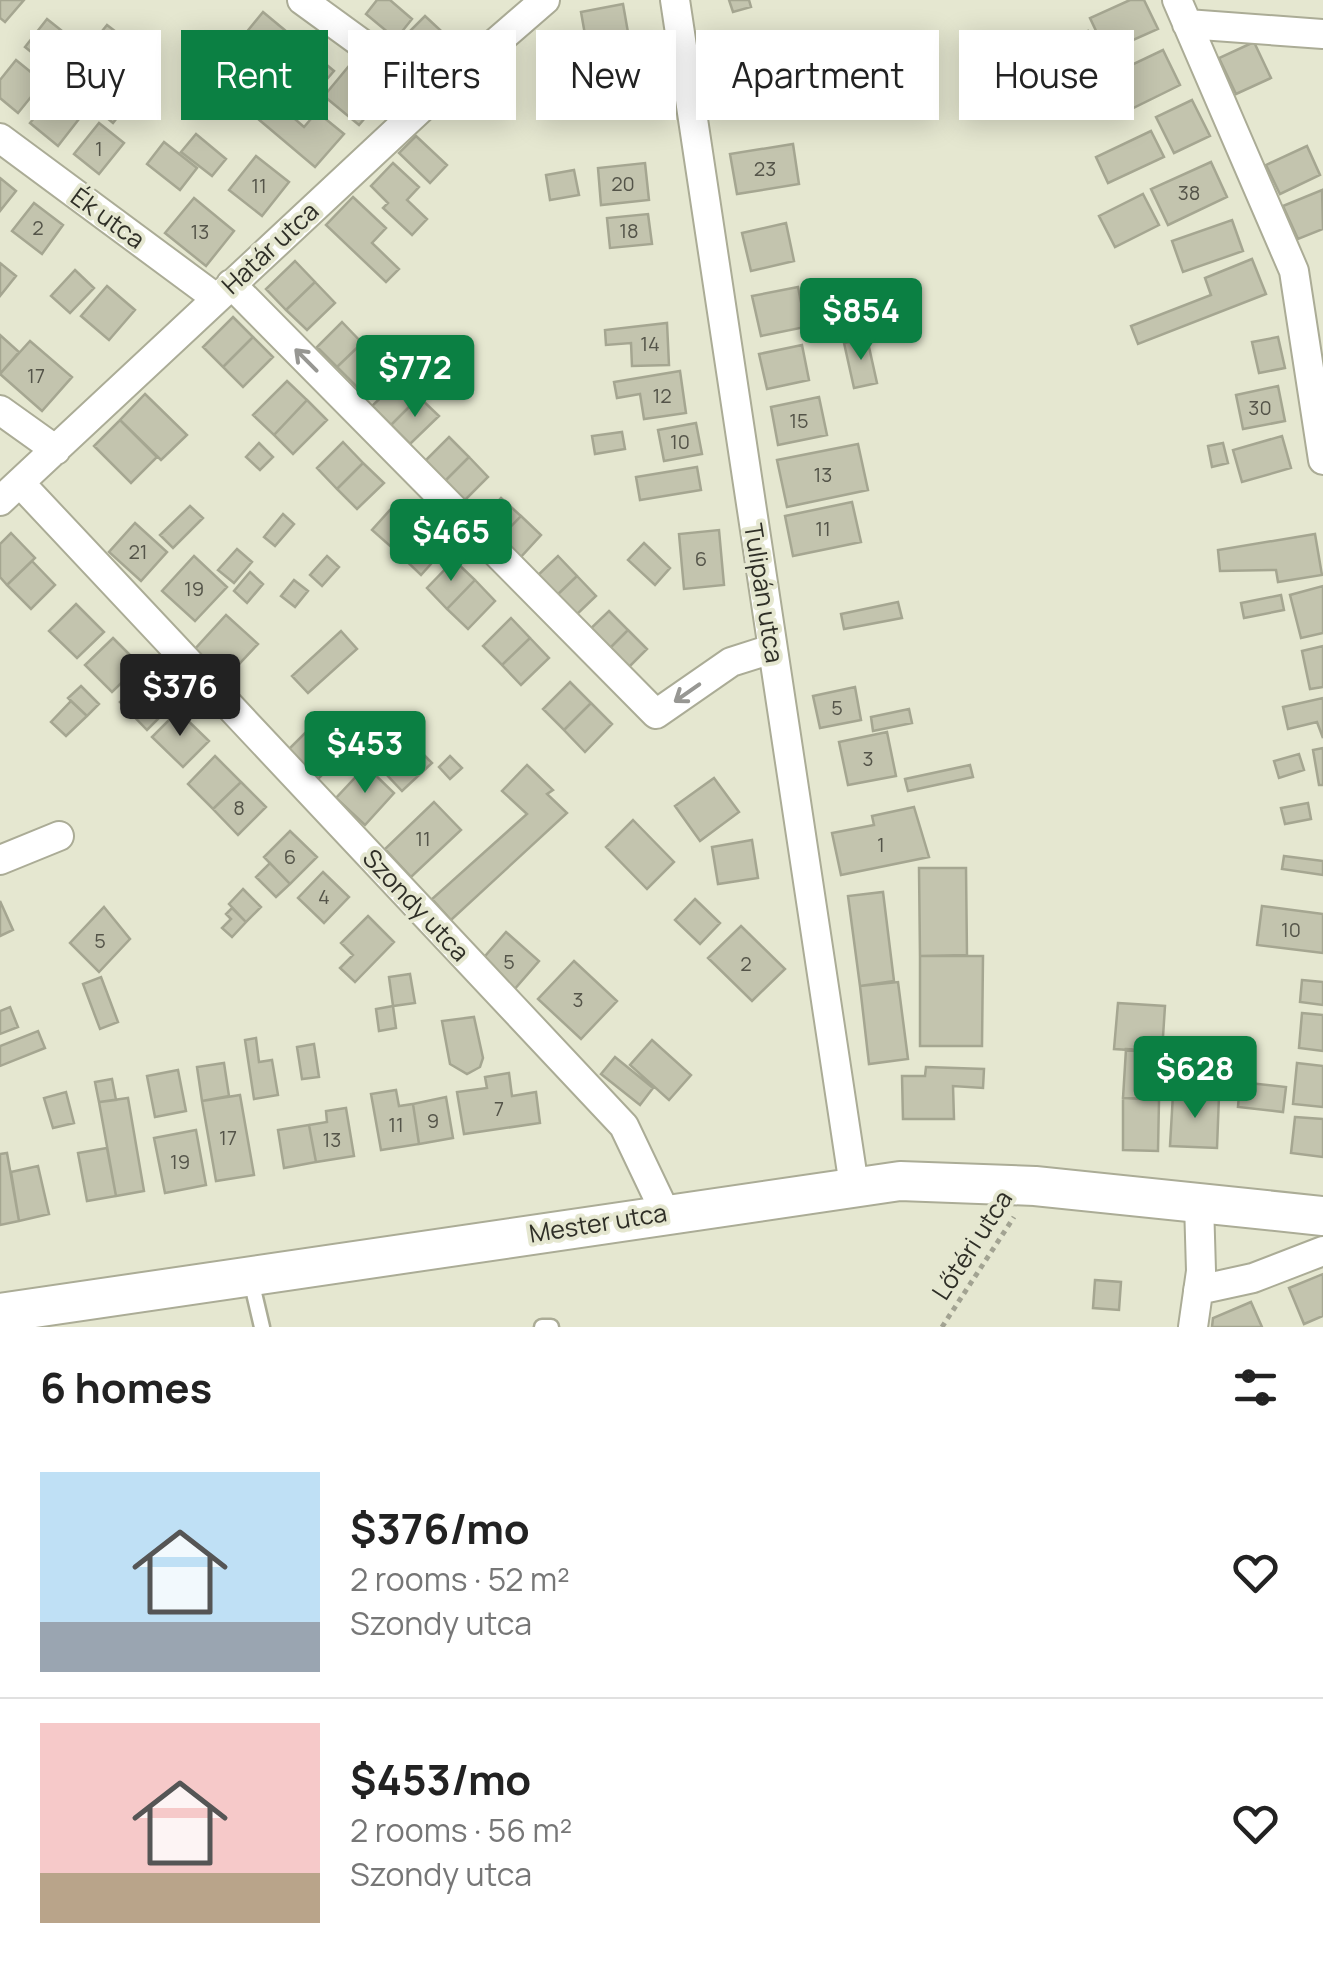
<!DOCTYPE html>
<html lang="en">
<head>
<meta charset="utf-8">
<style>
	:root { --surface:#fff; --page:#f2f2f2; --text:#222; --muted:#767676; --line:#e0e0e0; --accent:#0b8043 }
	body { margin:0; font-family:Manrope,sans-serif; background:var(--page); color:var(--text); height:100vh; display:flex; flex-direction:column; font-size:38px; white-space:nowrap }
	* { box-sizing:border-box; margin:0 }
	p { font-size:32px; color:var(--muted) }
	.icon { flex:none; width:55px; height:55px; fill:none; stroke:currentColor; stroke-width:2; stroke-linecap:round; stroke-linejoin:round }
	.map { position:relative; height:1327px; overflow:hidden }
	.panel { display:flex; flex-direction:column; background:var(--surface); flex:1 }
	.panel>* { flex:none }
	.top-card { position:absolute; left:30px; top:30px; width:1265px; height:90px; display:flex; gap:20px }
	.price { position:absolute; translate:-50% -85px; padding:0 22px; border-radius:10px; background:var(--accent); color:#fff; font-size:32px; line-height:65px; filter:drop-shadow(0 2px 5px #0008) }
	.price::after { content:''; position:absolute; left:50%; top:60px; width:30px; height:22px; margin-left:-15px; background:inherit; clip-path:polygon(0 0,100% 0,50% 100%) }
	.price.current { background:#222; color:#fff }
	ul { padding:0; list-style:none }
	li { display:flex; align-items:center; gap:30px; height:250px; padding:0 40px }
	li+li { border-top:2px solid var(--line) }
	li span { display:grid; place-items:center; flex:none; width:280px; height:200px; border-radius:0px; color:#555 }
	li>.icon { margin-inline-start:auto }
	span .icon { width:120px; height:120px; fill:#fffc; stroke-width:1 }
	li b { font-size:42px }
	h2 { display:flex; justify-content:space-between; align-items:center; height:120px; padding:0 40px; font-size:42px }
	.pill { padding:0 35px; border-radius:0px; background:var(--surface); box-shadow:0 5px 25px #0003; font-size:35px; line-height:90px }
	.pill.current { background:var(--accent); color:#fff }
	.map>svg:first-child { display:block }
	.building { fill:#c3c4ae; stroke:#a5a691; stroke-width:2.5 }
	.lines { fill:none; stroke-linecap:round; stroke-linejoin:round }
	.lane-casing { stroke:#abac96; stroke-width:19 }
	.street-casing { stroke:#abac96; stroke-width:32 }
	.secondary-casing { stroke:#abac96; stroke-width:42 }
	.path { stroke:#a2a392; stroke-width:5; stroke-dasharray:5 5; stroke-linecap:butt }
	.lane { stroke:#fff; stroke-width:14 }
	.street { stroke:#fff; stroke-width:28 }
	.secondary { stroke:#fff; stroke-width:38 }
	.oneway { stroke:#979793 }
	.labels { text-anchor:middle; stroke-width:8; stroke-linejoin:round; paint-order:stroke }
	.number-label { font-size:20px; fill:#545449 }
	.street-label { font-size:25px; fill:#2f2f27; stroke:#e5e7d0 }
</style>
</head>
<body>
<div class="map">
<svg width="1323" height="1327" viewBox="0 0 1323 1327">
	<rect width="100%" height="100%" fill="#e5e7d0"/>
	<path class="building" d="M0 0H24L5 22 0 18Z
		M377 0H390L412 19 396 39 366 14Z
		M729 0H749L751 7 733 12Z
		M1130 0H1144L1158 29 1106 52 1090 18Z
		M623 4 629 38 587 46 581 12Z
		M263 12 334 71 315 93 245 34Z
		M425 16 453 42 427 70 398 43Z
		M47 19 62 31 40 59 25 47Z
		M107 25 120 35 76 88 64 78Z
		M1088 31 1101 58 1018 89 1009 68Z
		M1254 42 1271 78 1236 94 1219 58Z
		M768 45 776 85 730 94 722 54Z
		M1163 50 1180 85 1123 113 1106 77Z
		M16 60 43 82 18 113 0 98V80Z
		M353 61 388 91 359 125 324 96Z
		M631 61 637 97 594 105 588 69Z
		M216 68 249 95 237 110 204 81Z
		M131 75 143 85 113 123 101 113Z
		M59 88 86 110 58 146 30 123Z
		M272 99 304 127 317 112 344 134 315 167 257 118Z
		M1192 100 1210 136 1174 153 1156 117Z
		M99 123 124 143 99 174 74 154Z
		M1151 131 1164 157 1108 183 1096 157Z
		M196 134 226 159 212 176 181 152Z
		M416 136 447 165 430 183 399 153Z
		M164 142 197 168 180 190 147 164Z
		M793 144 799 184 737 194 730 154Z
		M1307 146 1320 175 1280 194 1266 165Z
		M256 156 289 182 262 216 229 190Z
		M1211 162 1227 197 1168 225 1151 189Z
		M393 163 419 187 407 200 427 219 412 235 383 208 388 203 371 186Z
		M645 163 649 200 601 205 598 168Z
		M574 170 579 195 550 200 546 175Z
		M0 178 16 191 0 211Z
		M1322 190 1323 229 1298 239 1283 206Z
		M1143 194 1159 225 1115 247 1099 216Z
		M353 197 386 228 372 243 399 269 386 282 326 225Z
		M194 198 234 231 206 266 165 233Z
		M34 203 63 225 42 254 12 231Z
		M648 214 652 244 610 248 607 218Z
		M1232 220 1243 251 1183 272 1172 241Z
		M786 223 794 261 751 271 742 233Z
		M1252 259 1266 294 1138 344 1131 326 1211 295 1205 278Z
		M295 261 315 282 286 310 266 289Z
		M0 263 16 276 0 296Z
		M75 270 94 288 70 313 51 296Z
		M315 282 335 303 307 330 286 310Z
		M107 286 135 310 109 340 81 316Z
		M798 287 803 312 846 303 849 318 761 336 752 296Z
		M233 317 253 337 223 367 203 347Z
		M342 322 362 343 337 367 317 347Z
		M667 323 669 365 632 366 631 343 606 345 605 330Z
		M0 335 19 352 0 374Z
		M253 337 273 357 243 387 223 367Z
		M1278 337 1285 368 1259 373 1252 342Z
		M867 338 877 383 854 388 844 343Z
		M30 341 72 377 42 411 0 374Z
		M362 343 383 364 358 388 337 367Z
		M802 345 809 380 767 389 759 354Z
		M680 371 686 413 644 419 640 394 617 398 614 382Z
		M401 378 419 397 391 425 372 406Z
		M287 381 307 400 274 435 253 415Z
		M1278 386 1285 421 1243 429 1236 395Z
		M145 394 187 435 161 460 120 420Z
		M419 397 439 416 410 444 391 425Z
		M819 397 827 435 778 445 771 407Z
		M307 400 327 420 293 454 274 435Z
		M120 420 157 457 131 483 94 446Z
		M696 423 702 454 664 461 658 430Z
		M622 432 625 449 595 454 592 436Z
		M1282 436 1291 468 1242 482 1233 450Z
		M449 437 469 457 444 482 424 462Z
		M343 442 363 463 337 489 317 468Z
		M259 443 273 457 260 470 246 457Z
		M1223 443 1228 463 1212 467 1208 446Z
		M858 444 868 490 787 507 777 460Z
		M469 457 488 477 464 501 444 482Z
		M363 463 384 483 357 509 337 489Z
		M697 467 701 490 640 500 636 477Z
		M501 498 521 516 498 540 479 522Z
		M398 501 423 524 397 552 372 530Z
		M852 502 861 542 793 556 785 516Z
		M190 506 203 518 173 548 160 535Z
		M283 514 294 524 275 546 264 537Z
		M521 516 541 535 519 559 498 540Z
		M135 523 167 552 141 581 109 552Z
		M423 524 447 546 421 575 397 552Z
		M719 530 724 585 684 589 679 534Z
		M11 533 35 558 7 585 0 577V544Z
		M1315 534 1322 575 1278 582 1276 570 1220 571 1218 550Z
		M644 543 670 568 655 585 628 560Z
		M237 549 252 562 234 583 218 570Z
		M194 556 227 587 195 621 162 591Z
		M327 556 339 567 322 586 310 575Z
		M558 556 577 576 554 598 535 578Z
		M454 560 475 580 447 609 427 588Z
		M32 561 55 585 31 609 7 585Z
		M250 572 263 584 247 603 234 591Z
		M577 576 596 596 573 618 554 598Z
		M294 580 308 591 295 607 281 596Z
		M475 580 495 601 468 629 447 609Z
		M1323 586V633L1301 638 1290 595Z
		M1281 595 1284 610 1244 618 1241 603Z
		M898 602 902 618 844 629 841 614Z
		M76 604 104 632 77 658 49 631Z
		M609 611 628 630 605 653 586 633Z
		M226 615 258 644 225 679 194 650Z
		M511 618 530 638 502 665 483 646Z
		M628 630 647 649 624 672 605 653Z
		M341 631 357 649 308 693 292 676Z
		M113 638 140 665 112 692 85 665Z
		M530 638 549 658 521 685 502 665Z
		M1323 646V687L1310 689 1302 651Z
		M148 676 174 703 147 730 120 702Z
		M570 682 591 703 564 730 543 709Z
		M81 686 99 704 87 716 68 698Z
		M855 687 861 720 820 728 813 696Z
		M1323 698V738L1317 722 1288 729 1283 707Z
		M71 701 87 716 66 736 51 722Z
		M591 703 612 724 585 752 564 730Z
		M909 709 912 723 873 731 871 717Z
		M178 711 209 741 183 767 152 737Z
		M323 715 352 745 316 781 287 751Z
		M887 732 896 776 848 785 839 742Z
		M415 746 432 763 402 791 386 774Z
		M1323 748V785H1319L1313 750Z
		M1299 754 1304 770 1279 778 1274 761Z
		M215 756 241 782 213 809 188 784Z
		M450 756 462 768 450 779 439 767Z
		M527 765 553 790 547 794 567 813 451 920 432 899 527 814 502 791Z
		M970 765 973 777 908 791 905 779Z
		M366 766 394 793 365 825 336 798Z
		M714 778 739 812 700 841 675 806Z
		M241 782 266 807 238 835 213 809Z
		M434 802 461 830 411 877 385 849Z
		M1308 803 1311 819 1285 824 1281 808Z
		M914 807 929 857 841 875 832 833 874 825 872 816Z
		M633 820 674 862 647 889 606 847Z
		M290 831 317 857 290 884 264 857Z
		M752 840 758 878 718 884 712 847Z
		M1284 856 1323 861V875L1282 869Z
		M270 863 290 884 276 897 256 877Z
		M919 868H966L967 955 920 956Z
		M323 872 349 897 324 923 298 898Z
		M243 889 261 907 246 922 229 904Z
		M883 892 894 981 860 986 848 896Z
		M695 899 720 923 700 944 675 920Z
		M0 901 13 930 0 936Z
		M1262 906 1323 914V953L1257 945Z
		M104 907 130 939 99 972 70 943Z
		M232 908 246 922 232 937 222 928 231 919 226 914Z
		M368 916 394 942 355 982 340 968 353 955 341 943Z
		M741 926 785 969 752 1001 708 958Z
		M506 932 539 961 513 991 480 962Z
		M920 956H983L982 1046H920Z
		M574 961 617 1001 581 1039 538 999Z
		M410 974 415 1003 393 1006 389 977Z
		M101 977 118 1022 100 1029 83 984Z
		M1302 980 1323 982V1005L1300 1002Z
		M898 982 908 1059 869 1064 860 986Z
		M1118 1003 1165 1006 1162 1052 1114 1049Z
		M393 1006 396 1028 379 1031 376 1009Z
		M10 1007 18 1027 0 1034V1011Z
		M1302 1013 1323 1015V1051L1299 1048Z
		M474 1017 483 1058 480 1067 467 1074 450 1064 442 1021Z
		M38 1031 45 1048 0 1066V1046Z
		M256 1038 259 1062 272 1060 278 1095 254 1099 245 1040Z
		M652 1040 691 1075 669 1100 630 1065Z
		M314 1044 319 1077 302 1079 297 1047Z
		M1126 1049 1162 1052 1159 1099 1123 1098Z
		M615 1057 653 1088 640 1105 601 1074Z
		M224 1063 229 1096 202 1101 197 1067Z
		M1297 1063 1323 1066V1107L1293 1104Z
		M926 1067 984 1069 983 1088 953 1086 954 1119H903L902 1076H925Z
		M178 1070 186 1111 155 1117 147 1076Z
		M509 1073 512 1096 536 1092 540 1123 464 1134 457 1092 487 1088 485 1077Z
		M112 1079 116 1100 99 1102 95 1082Z
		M1240 1082 1286 1087 1283 1112 1238 1107Z
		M396 1090 399 1106 413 1104 419 1144 381 1150 371 1094Z
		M66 1092 74 1123 53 1128 44 1098Z
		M1173 1094 1219 1096 1217 1148 1170 1146Z
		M240 1095 254 1175 216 1181 202 1101Z
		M446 1097 453 1138 419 1144 413 1104Z
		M128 1098 144 1191 116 1196 99 1102Z
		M1123 1098 1159 1100 1158 1151 1123 1150Z
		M346 1108 354 1156 316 1162 309 1125 327 1122 326 1111Z
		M1295 1117 1323 1119V1157L1291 1153Z
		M309 1125 316 1162 284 1168 278 1130Z
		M196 1130 206 1185 165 1193 154 1138Z
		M107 1148 116 1196 87 1201 78 1153Z
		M7 1153 19 1221 0 1225V1154Z
		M38 1166 49 1214 19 1221 11 1172Z
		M1323 1274V1316L1304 1324 1289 1288Z
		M1095 1280 1121 1282 1119 1310 1093 1308Z
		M1251 1302 1262 1327H1212L1213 1318Z"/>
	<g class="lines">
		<g class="lane-casing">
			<path id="lane" d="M250 1276 262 1327
				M542 1327H551"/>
		</g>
		<g class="street-casing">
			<path id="street" d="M302 0 434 96
				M675 0 854 1186
				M1177 0 1294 271 1323 460
				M1187 24 1323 34
				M0 138 216 298
				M231 284 656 714 731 662 772 649
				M0 410 56 450
				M20 483 624 1126 665 1212
				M0 501 434 96 545 0
				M0 860 59 836
				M1198 1290 1253 1278 1323 1251
				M1193 1327 1201 1271 1199 1203"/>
		</g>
		<g class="secondary-casing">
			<path id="secondary" d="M0 1313 900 1181 1035 1186 1323 1216"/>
		</g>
		<path class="path" d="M942 1327 1014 1217"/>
		<use href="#lane" class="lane"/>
		<use href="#street" class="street"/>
		<use href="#secondary" class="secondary"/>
	</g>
	<defs><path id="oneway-shaft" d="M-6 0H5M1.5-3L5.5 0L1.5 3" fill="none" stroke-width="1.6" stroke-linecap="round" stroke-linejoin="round" transform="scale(2.5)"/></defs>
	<g class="oneway">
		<use href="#oneway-shaft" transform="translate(306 360) rotate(-135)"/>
		<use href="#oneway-shaft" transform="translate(687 693) rotate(145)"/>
	</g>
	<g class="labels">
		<g class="number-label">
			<text x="99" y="156">1</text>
			<text x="765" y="176">23</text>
			<text x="623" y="191">20</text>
			<text x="259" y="193">11</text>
			<text x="1189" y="200">38</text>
			<text x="38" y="235">2</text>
			<text x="629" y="238">18</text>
			<text x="200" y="239">13</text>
			<text x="650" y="351">14</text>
			<text x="36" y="383">17</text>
			<text x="662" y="403">12</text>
			<text x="1260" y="415">30</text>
			<text x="799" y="428">15</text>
			<text x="680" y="449">10</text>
			<text x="823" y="482">13</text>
			<text x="823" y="536">11</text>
			<text x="138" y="559">21</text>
			<text x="701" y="566">6</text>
			<text x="194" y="596">19</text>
			<text x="837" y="715">5</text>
			<text x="868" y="766">3</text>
			<text x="239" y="815">8</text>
			<text x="423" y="846">11</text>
			<text x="881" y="852">1</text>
			<text x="290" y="864">6</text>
			<text x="324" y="904">4</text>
			<text x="1291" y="937">10</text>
			<text x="100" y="948">5</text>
			<text x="509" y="969">5</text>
			<text x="746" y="971">2</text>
			<text x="578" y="1007">3</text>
			<text x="499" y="1116">7</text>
			<text x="433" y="1128">9</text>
			<text x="396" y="1132">11</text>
			<text x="228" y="1145">17</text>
			<text x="332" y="1147">13</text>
			<text x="180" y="1169">19</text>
		</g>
		<g class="street-label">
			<text transform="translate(108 218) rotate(36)" y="9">Ék utca</text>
			<text transform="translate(270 248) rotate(-43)" y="9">Határ utca</text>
			<text transform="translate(764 593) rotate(81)" y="9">Tulipán utca</text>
			<text transform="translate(416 905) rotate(47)" y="9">Szondy utca</text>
			<text transform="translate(598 1223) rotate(-9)" y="9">Mester utca</text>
			<text transform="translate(972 1245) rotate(-57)" y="9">Lőtéri utca</text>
		</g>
	</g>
</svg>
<b class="price" style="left:861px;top:363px">$854</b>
<b class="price" style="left:415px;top:420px">$772</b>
<b class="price" style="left:451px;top:584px">$465</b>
<b class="price current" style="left:180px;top:739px">$376</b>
<b class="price" style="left:365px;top:796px">$453</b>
<b class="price" style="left:1195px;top:1121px">$628</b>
<div class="top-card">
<a class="pill">Buy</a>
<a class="pill current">Rent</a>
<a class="pill">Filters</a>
<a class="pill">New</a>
<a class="pill">Apartment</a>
<a class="pill">House</a>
</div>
</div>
<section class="panel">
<h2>6 homes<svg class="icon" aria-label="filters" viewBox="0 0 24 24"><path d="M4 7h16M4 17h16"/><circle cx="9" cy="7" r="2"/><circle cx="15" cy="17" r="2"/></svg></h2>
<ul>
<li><span style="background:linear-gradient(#bfe0f5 75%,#9aa5b1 0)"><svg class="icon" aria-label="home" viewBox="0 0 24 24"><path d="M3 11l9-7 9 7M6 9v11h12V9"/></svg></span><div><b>$376/mo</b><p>2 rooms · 52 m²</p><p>Szondy utca</p></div><svg class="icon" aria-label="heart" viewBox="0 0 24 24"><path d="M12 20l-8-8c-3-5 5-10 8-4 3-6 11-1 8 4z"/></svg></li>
<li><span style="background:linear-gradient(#f6c9c9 75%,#b9a48a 0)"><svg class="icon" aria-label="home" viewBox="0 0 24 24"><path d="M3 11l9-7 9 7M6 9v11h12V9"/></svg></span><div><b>$453/mo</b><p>2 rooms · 56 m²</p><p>Szondy utca</p></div><svg class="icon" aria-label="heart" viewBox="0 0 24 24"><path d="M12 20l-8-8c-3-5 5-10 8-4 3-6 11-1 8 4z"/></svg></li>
</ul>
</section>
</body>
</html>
